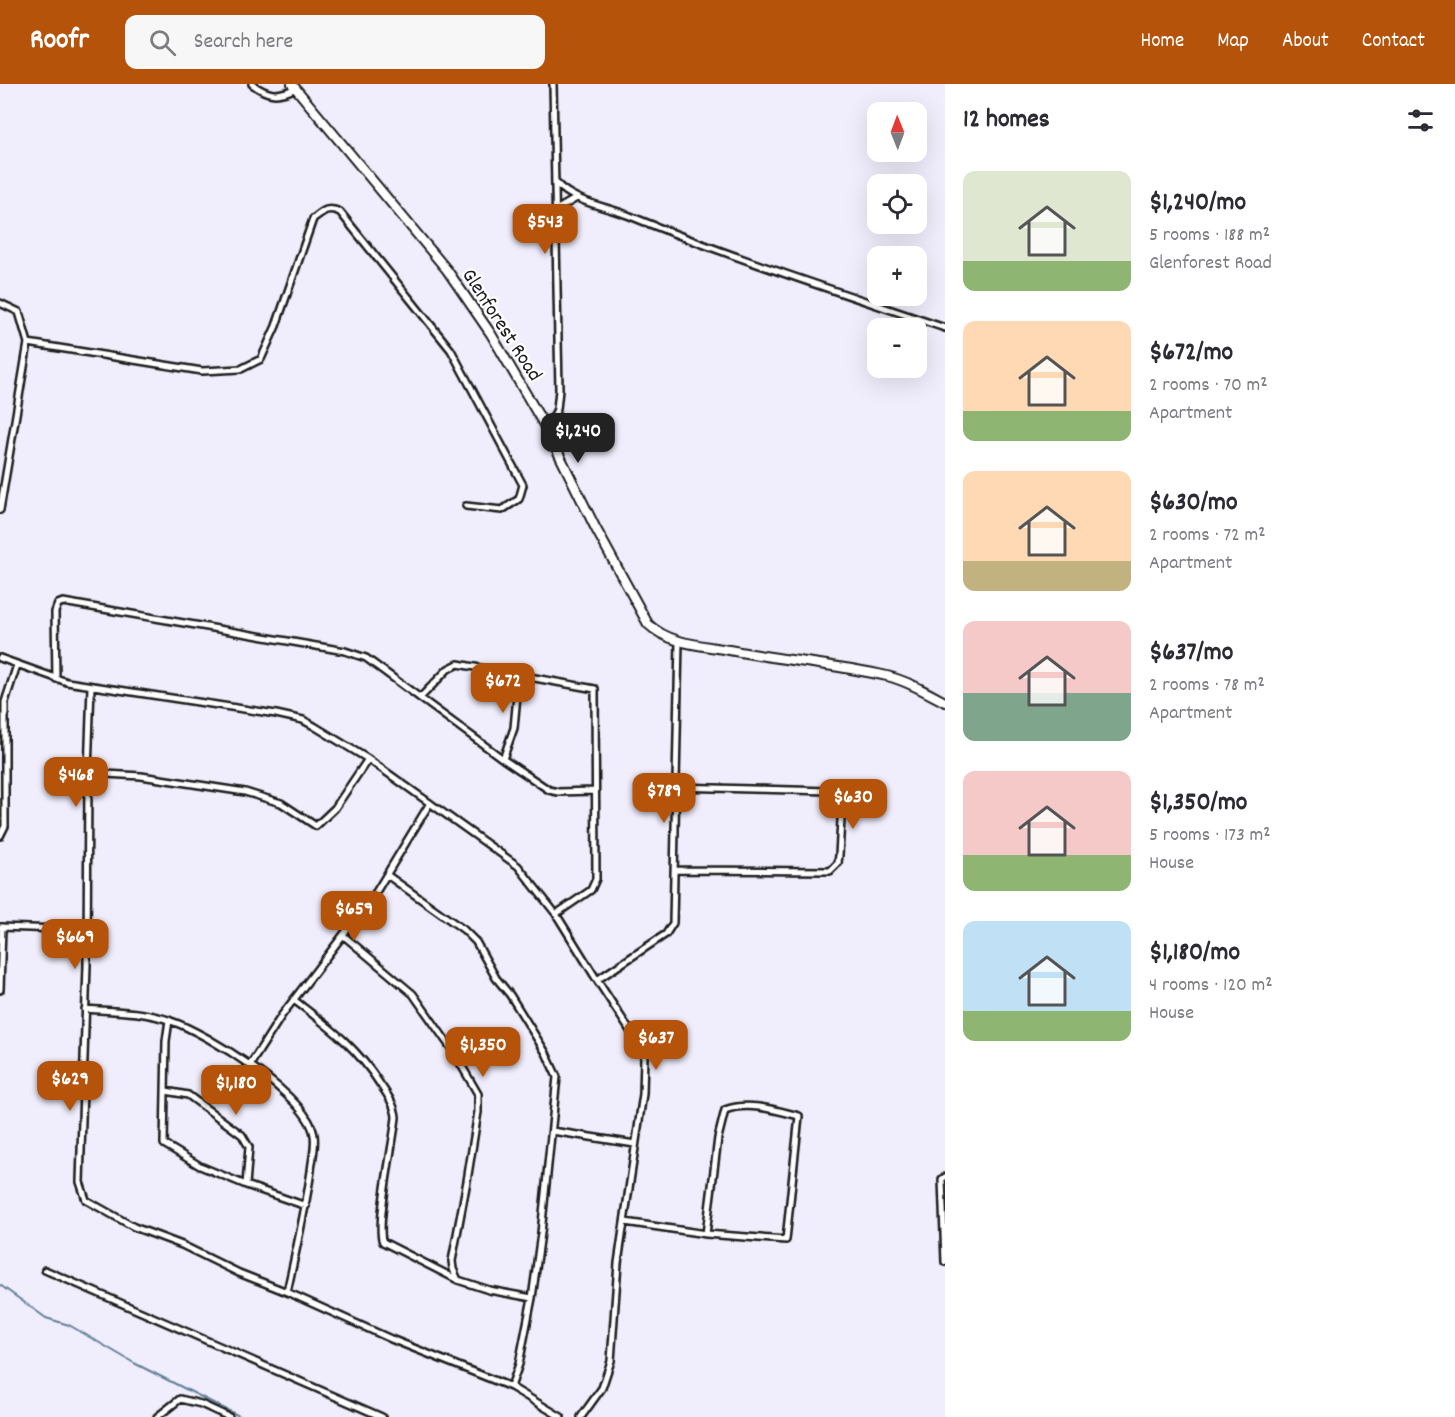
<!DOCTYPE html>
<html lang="en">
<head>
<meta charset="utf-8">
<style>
	:root { --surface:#fff; --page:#f7f7f7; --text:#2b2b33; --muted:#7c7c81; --accent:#b45309 }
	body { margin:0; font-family:Dekko,sans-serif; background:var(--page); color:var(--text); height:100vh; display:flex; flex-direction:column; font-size:22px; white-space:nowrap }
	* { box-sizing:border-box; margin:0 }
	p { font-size:20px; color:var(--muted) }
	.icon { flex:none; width:33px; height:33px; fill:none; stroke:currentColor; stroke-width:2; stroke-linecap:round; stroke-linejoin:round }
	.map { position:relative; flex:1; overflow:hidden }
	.sheet { display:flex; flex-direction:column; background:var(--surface); width:510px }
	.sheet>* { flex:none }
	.needle { width:39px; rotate:359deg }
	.controls { position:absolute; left:867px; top:18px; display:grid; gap:12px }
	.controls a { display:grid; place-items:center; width:60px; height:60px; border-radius:12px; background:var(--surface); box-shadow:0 6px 24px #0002; font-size:30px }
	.price { position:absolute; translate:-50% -51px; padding:0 14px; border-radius:12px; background:var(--accent); color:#fff; font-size:20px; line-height:39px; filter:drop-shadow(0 2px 3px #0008) }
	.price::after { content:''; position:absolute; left:50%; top:36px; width:18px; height:14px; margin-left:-9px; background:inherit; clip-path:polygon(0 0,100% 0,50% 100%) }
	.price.selected { background:#222; color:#fff }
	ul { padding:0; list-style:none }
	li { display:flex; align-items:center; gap:18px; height:150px; padding:0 18px }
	li span { display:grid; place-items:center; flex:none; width:168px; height:120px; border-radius:12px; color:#555 }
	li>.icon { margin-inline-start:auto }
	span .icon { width:72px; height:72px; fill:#fffc; stroke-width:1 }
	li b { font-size:26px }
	h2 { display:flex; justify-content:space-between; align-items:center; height:72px; padding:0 18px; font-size:26px }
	header { display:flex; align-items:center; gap:36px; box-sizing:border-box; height:84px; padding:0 30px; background:var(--accent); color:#fff }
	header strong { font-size:28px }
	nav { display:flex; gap:33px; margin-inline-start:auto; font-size:21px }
	.search { width:420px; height:54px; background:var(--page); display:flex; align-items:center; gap:15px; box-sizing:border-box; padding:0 21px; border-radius:12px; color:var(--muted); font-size:22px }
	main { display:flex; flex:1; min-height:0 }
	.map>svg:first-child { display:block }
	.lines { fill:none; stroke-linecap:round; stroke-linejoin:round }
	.stream { stroke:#628099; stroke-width:2 }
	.street-casing { stroke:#1c1c1c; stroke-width:10 }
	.secondary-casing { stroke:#1c1c1c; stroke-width:12 }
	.street { stroke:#fff; stroke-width:5 }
	.secondary { stroke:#fff; stroke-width:8 }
	.labels { text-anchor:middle; stroke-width:4.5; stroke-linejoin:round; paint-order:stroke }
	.street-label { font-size:21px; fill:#1c1c1c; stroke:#fff }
</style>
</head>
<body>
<header>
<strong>Roofr</strong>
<div class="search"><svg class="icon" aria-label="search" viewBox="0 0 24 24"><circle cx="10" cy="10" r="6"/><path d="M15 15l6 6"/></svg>Search here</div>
<nav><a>Home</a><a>Map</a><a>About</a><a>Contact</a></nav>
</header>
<main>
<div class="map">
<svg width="945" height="1333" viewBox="0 0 945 1333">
	<rect width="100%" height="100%" fill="#f0edfc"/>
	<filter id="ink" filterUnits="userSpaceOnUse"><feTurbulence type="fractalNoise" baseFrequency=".0167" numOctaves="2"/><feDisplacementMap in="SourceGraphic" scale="12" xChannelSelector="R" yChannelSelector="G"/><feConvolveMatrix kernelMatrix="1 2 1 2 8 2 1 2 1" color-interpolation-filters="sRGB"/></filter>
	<g filter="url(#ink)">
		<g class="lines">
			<path class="stream" d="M0 1201 46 1234 69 1241 134 1279 241 1333"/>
			<g class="street-casing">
				<path id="street" d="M252 0C268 12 278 13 296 4
					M556 99C575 119 605 122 630 132 733 174 839 208 945 244
					M556 126 575 115
					M0 219 19 228 28 259 202 287 241 285 261 275 276 242 313 135C323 127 328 122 340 128L451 266 523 401 519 415 502 426 466 422
					M547 346 557 325 559 306 553 0
					M0 426 28 259
					M0 574 67 598 276 630 303 636 314 642 368 675 518 782 556 830 597 896 640 962 644 973 643 1010 618 1179 611 1277 602 1304 581 1333
					M56 595 55 528 58 520 63 518 345 567 366 574 503 675 549 706 558 708 594 707
					M91 602 88 689 87 881 80 1098 86 1116 134 1143 182 1161 239 1189 287 1208 391 1255 511 1303 561 1333
					M420 614 448 585 458 580 595 605 596 795 591 806 556 830
					M503 675 514 644 519 590
					M88 689 141 692 245 708 281 719 316 742 335 724 368 675
					M0 752 5 742V618L17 581
					M675 786 830 787 838 779 839 771 842 718C840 710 837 708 829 707L675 703
					M387 791 464 846 476 858 496 894 510 911 546 969 557 993 541 1149 532 1214 519 1280 511 1303
					M0 843 87 846
					M344 852 413 910 453 967 478 1010V1028L467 1097 452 1177 453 1185 458 1196
					M597 896 666 850 673 839 679 557
					M0 906 2 843
					M294 916C329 943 356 962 380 1000 387 1010 395 1021 396 1033 394 1056 375 1144 383 1158L458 1196 489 1206 532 1214
					M85 925C114 927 144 927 171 937 207 949 308 1012 314 1051 316 1062 312 1075 311 1087 305 1128 296 1167 287 1208
					M169 936 166 957 164 1060 200 1082 246 1101 306 1122
					M250 981 282 931 376 808 430 719
					M166 1007 188 1011 242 1051 249 1063 246 1101
					M552 1047 635 1060
					M945 1093 942 1095 945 1178
					M625 1138 706 1150 786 1156 799 1032C776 1026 748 1017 725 1026L718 1054 706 1150
					M45 1186 382 1333
					M157 1333 180 1315 201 1320 229 1333"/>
			</g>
			<g class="secondary-casing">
				<path id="secondary" d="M292 0 447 186 491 250 547 346 596 445 648 540C669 560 700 561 729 566 781 576 835 580 887 592 907 597 926 608 945 618"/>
			</g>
			<use href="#street" class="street"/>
			<use href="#secondary" class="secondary"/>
		</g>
	</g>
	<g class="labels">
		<g class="street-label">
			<text transform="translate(503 240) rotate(57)" y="7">Glenforest Road</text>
		</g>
	</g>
</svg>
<div class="controls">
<a><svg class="needle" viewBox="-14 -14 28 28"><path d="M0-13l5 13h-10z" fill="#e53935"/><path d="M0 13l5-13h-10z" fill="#7c7c81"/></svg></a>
<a><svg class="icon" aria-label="locate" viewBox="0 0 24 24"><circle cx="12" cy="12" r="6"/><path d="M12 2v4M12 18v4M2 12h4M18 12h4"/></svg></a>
<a>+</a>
<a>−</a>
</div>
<b class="price" style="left:545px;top:171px">$543</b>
<b class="price selected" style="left:578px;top:380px">$1,240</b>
<b class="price" style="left:503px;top:630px">$672</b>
<b class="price" style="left:76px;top:724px">$468</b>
<b class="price" style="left:664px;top:740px">$789</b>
<b class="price" style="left:853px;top:746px">$630</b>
<b class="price" style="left:354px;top:858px">$659</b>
<b class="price" style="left:75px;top:886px">$669</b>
<b class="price" style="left:656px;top:987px">$637</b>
<b class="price" style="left:483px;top:994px">$1,350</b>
<b class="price" style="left:70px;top:1028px">$629</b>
<b class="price" style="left:236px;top:1032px">$1,180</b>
</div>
<section class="sheet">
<h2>12 homes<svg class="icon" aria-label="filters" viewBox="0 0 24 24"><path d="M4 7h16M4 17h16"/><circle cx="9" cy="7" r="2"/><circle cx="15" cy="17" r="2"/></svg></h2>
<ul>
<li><span style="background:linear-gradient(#dfe7d0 75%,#8fb573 0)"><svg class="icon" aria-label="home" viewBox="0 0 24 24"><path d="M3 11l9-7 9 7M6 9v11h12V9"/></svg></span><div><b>$1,240/mo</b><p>5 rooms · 188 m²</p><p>Glenforest Road</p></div></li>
<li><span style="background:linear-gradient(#ffd9b3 75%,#8fb573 0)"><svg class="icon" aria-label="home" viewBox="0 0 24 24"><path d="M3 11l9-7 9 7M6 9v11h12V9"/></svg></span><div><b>$672/mo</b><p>2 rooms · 70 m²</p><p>Apartment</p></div></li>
<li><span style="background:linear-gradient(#ffd9b3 75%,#c2b280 0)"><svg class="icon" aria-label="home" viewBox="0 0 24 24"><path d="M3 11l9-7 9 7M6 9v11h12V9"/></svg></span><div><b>$630/mo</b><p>2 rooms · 72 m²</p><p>Apartment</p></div></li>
<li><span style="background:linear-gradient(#f6c9c9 60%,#7fa58c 0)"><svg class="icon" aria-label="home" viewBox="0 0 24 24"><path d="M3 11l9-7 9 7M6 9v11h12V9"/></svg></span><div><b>$637/mo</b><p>2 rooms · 78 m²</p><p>Apartment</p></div></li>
<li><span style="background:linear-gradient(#f6c9c9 70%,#8fb573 0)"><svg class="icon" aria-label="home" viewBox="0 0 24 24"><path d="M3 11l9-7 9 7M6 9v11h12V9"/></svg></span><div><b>$1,350/mo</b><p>5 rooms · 173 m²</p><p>House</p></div></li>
<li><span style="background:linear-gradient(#bfe0f5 75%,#8fb573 0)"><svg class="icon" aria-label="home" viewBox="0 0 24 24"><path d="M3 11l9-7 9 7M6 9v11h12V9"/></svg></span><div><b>$1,180/mo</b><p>4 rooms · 120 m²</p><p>House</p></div></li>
</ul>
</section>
</main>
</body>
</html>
